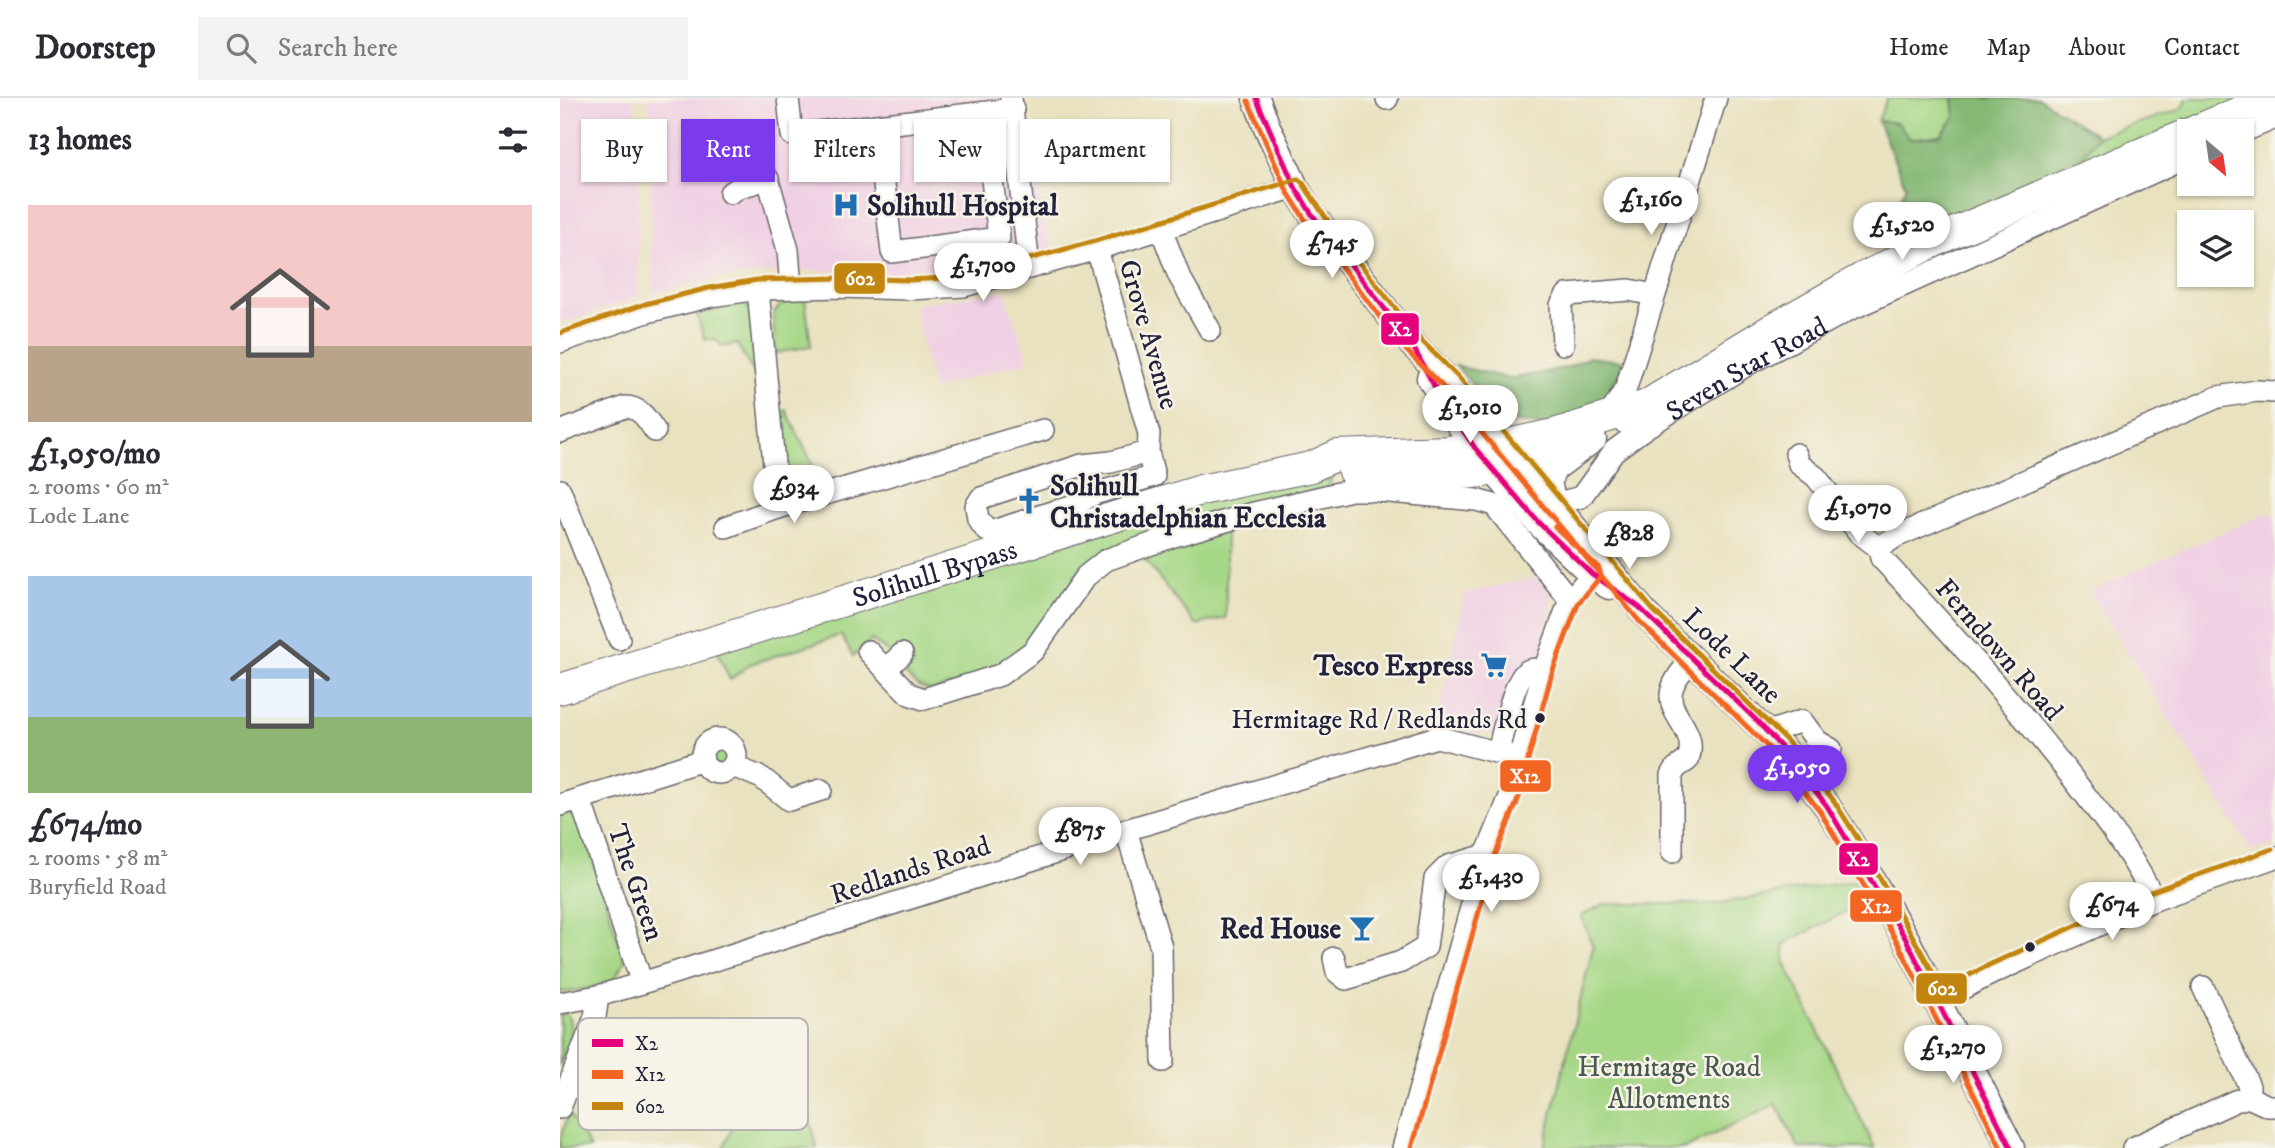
<!DOCTYPE html>
<html lang="en">
<head>
<meta charset="utf-8">
<style>
	:root { --surface:#fff; --page:#f2f2f3; --text:#2b2b33; --muted:#7c7c81; --line:#e1e1e2; --accent:#7c3aed }
	body { margin:0; font-family:"IM FELL DW Pica",serif; background:var(--page); color:var(--text); height:100vh; display:flex; flex-direction:column; font-size:26px; white-space:nowrap }
	* { box-sizing:border-box; margin:0 }
	p { font-size:23px; color:var(--muted) }
	.icon { flex:none; width:38px; height:38px; fill:none; stroke:currentColor; stroke-width:2; stroke-linecap:round; stroke-linejoin:round }
	.map { position:relative; flex:1; overflow:hidden }
	.details { display:flex; flex-direction:column; background:var(--surface); width:560px }
	.details>* { flex:none }
	.banner { position:absolute; left:21px; top:21px; width:665px; height:63px; display:flex; gap:14px }
	.needle { width:46px; rotate:151deg }
	.controls { position:absolute; left:1617px; top:21px; display:grid; gap:14px }
	.controls a { display:grid; place-items:center; width:77px; height:77px; border-radius:0px; background:var(--surface); box-shadow:0 2px 5px #0004; font-size:35px }
	.price { position:absolute; translate:-50% -60px; padding:0 16px; border-radius:24px; background:#fff; color:#222; font-size:23px; line-height:46px; filter:drop-shadow(0 2px 4px #0008) }
	.price::after { content:''; position:absolute; left:50%; top:42px; width:21px; height:16px; margin-left:-10px; background:inherit; clip-path:polygon(0 0,100% 0,50% 100%) }
	.price.active { background:var(--accent); color:#fff }
	ul { padding:0; list-style:none }
	li { display:grid; align-content:center; gap:14px; height:371px; padding:0 28px }
	li span { display:grid; place-items:center; height:217px; border-radius:0px; color:#555 }
	li>.icon { margin-inline-start:auto }
	span .icon { width:126px; height:126px; fill:#fffc; stroke-width:1 }
	li b { font-size:30px }
	h2 { display:flex; justify-content:space-between; align-items:center; height:84px; padding:0 28px; font-size:30px }
	.chip { padding:0 24px; border-radius:0px; background:var(--surface); box-shadow:0 2px 5px #0004; font-size:24px; line-height:63px }
	.chip.active { background:var(--accent); color:#fff }
	header { display:flex; align-items:center; gap:42px; box-sizing:border-box; height:98px; padding:0 35px; background:var(--surface); border-bottom:2px solid var(--line) }
	header strong { font-size:33px }
	nav { display:flex; gap:38px; margin-inline-start:auto; font-size:24px }
	.search { width:490px; height:63px; background:var(--page); display:flex; align-items:center; gap:18px; box-sizing:border-box; padding:0 24px; border-radius:0px; color:var(--muted); font-size:26px }
	main { display:flex; flex:1; min-height:0 }
	.map>svg:first-child { display:block }
	.built { fill:#f0d0e4 }
	.green { fill:#a6d786; stroke:#647c60; stroke-width:2 }
	.forest { fill:#84b873; stroke:#536d57; stroke-width:2 }
	.lines { fill:none; stroke-linecap:round; stroke-linejoin:round }
	.minor-casing { stroke:#68656a; stroke-width:24 }
	.major-casing { stroke:#68656a; stroke-width:29 }
	.highway-casing { stroke:#68656a; stroke-width:32 }
	.minor { stroke:#fff; stroke-width:21 }
	.major { stroke:#fff; stroke-width:26 }
	.highway { stroke:#fff; stroke-width:30 }
	.bus-1-casing { stroke:#f7f3e8; stroke-width:10 }
	.bus-2-casing { stroke:#f7f3e8; stroke-width:10 }
	.bus-3-casing { stroke:#f7f3e8; stroke-width:10 }
	.bus-1 { stroke:#e5007d; stroke-width:5 }
	.bus-2 { stroke:#f26522; stroke-width:5 }
	.bus-3 { stroke:#c2850f; stroke-width:5 }
	.bus-dot { fill:#22223b; stroke:#f7f3e8; stroke-width:2.5 }
	.labels { text-anchor:middle; stroke-width:5; stroke-linejoin:round; paint-order:stroke }
	.bus-label { font-size:26px; fill:#22223b; stroke:#f7f3e8; text-anchor:end }
	.poi-label { font-size:28px; font-weight:bold; fill:#22223b; stroke:#f7f3e8; text-anchor:start }
	.street-label { font-size:28px; fill:#22223b; stroke:#f7f3e8 }
	.park-label { font-size:28px; fill:#4a5852; stroke:#f7f3e8 }
	.key { fill:#f7f3e8; stroke:#b7b4b4; stroke-width:2 }
	.key-label { font-size:19px; fill:#22223b }
	.line-badge { stroke:#f7f3e8; stroke-width:2.5 }
	.badge-label { font-size:19px; text-anchor:middle; font-weight:bold; fill:#fff }
</style>
</head>
<body>
<header>
<strong>Doorstep</strong>
<div class="search"><svg class="icon" aria-label="search" viewBox="0 0 24 24"><circle cx="10" cy="10" r="6"/><path d="M15 15l6 6"/></svg>Search here</div>
<nav><a>Home</a><a>Map</a><a>About</a><a>Contact</a></nav>
</header>
<main>
<section class="details">
<h2>13 homes<svg class="icon" aria-label="filters" viewBox="0 0 24 24"><path d="M4 7h16M4 17h16"/><circle cx="9" cy="7" r="2"/><circle cx="15" cy="17" r="2"/></svg></h2>
<ul>
<li><span style="background:linear-gradient(#f6c9c9 65%,#b9a48a 0)"><svg class="icon" aria-label="home" viewBox="0 0 24 24"><path d="M3 11l9-7 9 7M6 9v11h12V9"/></svg></span><div><b>£1,050/mo</b><p>2 rooms · 60 m²</p><p>Lode Lane</p></div></li>
<li><span style="background:linear-gradient(#a9c7e8 65%,#8fb573 0)"><svg class="icon" aria-label="home" viewBox="0 0 24 24"><path d="M3 11l9-7 9 7M6 9v11h12V9"/></svg></span><div><b>£674/mo</b><p>2 rooms · 58 m²</p><p>Buryfield Road</p></div></li>
</ul>
</section>
<div class="map">
<svg width="1715" height="1050" viewBox="0 0 1715 1050">
	<rect width="100%" height="100%" fill="#f7f3e8"/>
	<filter id="ink" filterUnits="userSpaceOnUse"><feTurbulence type="fractalNoise" baseFrequency=".0143" numOctaves="2"/><feDisplacementMap in="SourceGraphic" scale="14" xChannelSelector="R" yChannelSelector="G"/><feConvolveMatrix kernelMatrix="1 2 1 2 8 2 1 2 1" color-interpolation-filters="sRGB"/></filter>
	<filter id="wash" filterUnits="userSpaceOnUse"><feTurbulence type="fractalNoise" baseFrequency=".00686" numOctaves="4" result="noise"/><feDisplacementMap in="SourceGraphic" scale="28" xChannelSelector="R" yChannelSelector="G"/><feGaussianBlur stdDeviation="1.57" result="paint"/><feColorMatrix in="noise" values="0 0 0 0 0 0 0 0 0 0 0 0 0 0 0 0 0 1.4 0 .05"/><feComposite in="paint" operator="in"/></filter>
	<g filter="url(#wash)">
		<rect width="100%" height="100%" fill="#e9e2c0"/>
		<path class="built" d="M0 0H73L79 33 78 200 0 225Z
			M87 0H458L492 154 400 179 242 172 159 180 92 196 90 61 93 35Z
			M444 193 468 263 372 291 354 206Z
			M1707 415 1715 416V746L1691 753 1529 493Z
			M979 479 992 497 980 565 937 637 876 630 905 495Z"/>
		<path class="green" d="M1327 0H1393L1395 19 1381 37 1350 41 1337 25 1318 23Z
			M1627 0H1689L1515 69 1538 38 1622 11Z
			M245 201 251 248 216 255 213 216C222 203 230 202 245 201Z
			M178 206 190 209 198 282 177 246 162 249 156 241 145 242 137 217Z
			M226 312 263 388 241 395 227 387 220 373 214 317Z
			M771 381 768 390 571 443 528 463 471 547 421 578 373 593 358 588 346 577 347 570 354 565 341 549 331 557 312 542 293 558 281 537 190 566 170 582 157 553 684 390Z
			M666 433V520L636 527 585 462Z
			M148 657a11 11 0 1 1 22 0a11 11 0 1 1-22 0Z
			M0 714 13 716 23 729 65 864 53 882 38 889 0 895Z
			M1294 783 1306 803 1224 846 1225 865 1315 1050H1239L1216 1006 1126 1050H984L1033 849 1021 818 1044 806H1154Z
			M6 915C17 931 6 951 0 968V916Z
			M182 1009 247 1010 257 1050H163Z
			M9 1015 30 1050H0V1041Z"/>
		<path class="forest" d="M1393 0H1479L1538 38 1515 69 1328 150 1319 147 1346 89 1318 23 1337 25 1350 41 1381 37 1395 19Z
			M1029 259 1064 263 1045 307 985 328 953 323 933 310 896 268 951 281 1009 269Z"/>
	</g>
	<g filter="url(#ink)">
		<g class="lines">
			<g class="minor-casing">
				<g id="minor">
					<path d="M228 0 232 37 453 11"/>
					<path d="M451 0 469 170"/>
					<path d="M827 0V1"/>
					<path d="M317 27 332 154 439 140 424 15"/>
					<path d="M1682 34 1715 20"/>
					<path d="M170 95 180 89 208 81 228 152 231 190"/>
					<path d="M601 131 619 178 650 232"/>
					<path d="M537 151 589 336 588 354 594 378 534 396 514 407 430 434 426 432 418 421 416 408 421 400 522 367 551 364 588 354"/>
					<path d="M198 191 218 410 483 332"/>
					<path d="M0 244 87 214 151 198 198 191 281 189 349 191 404 188 537 151 735 89"/>
					<path d="M1003 246 1001 207 1007 197 1069 192 1094 197"/>
					<path d="M1048 320 1066 290 1156 0"/>
					<path d="M0 334 65 309C80 309 87 321 95 333"/>
					<path d="M1236 356 1239 366 1256 379 1299 435 1319 450"/>
					<path d="M0 392 59 541"/>
					<path id="s1" d="M995 406 1021 399 1054 353 1085 330 1190 265 1289 212 1629 58"/>
					<path d="M166 429 218 410"/>
					<path d="M308 553 349 596 364 601 440 577 473 553 525 479 546 462 611 439 690 416 791 392H808L916 402 934 407 1010 502"/>
					<path d="M326 571 342 556"/>
					<path d="M1208 634 1242 623 1257 643 1271 651"/>
					<circle cx="159" cy="658" r="17"/>
					<path d="M938 654C942 638 954 580 967 573 971 570 979 572 984 572"/>
					<path d="M173 668 202 680 229 702 261 692"/>
					<path d="M20 701 82 885"/>
					<path d="M0 707 143 662"/>
					<path d="M566 732 601 849 603 963"/>
					<path d="M1112 754V677L1116 670 1128 662C1143 620 1079 613 1133 561"/>
					<path d="M1594 802C1575 760 1545 723 1517 686 1456 607 1390 533 1321 460L1319 450 1335 439 1658 299 1697 293 1715 294"/>
					<path d="M774 860 777 874 786 881 841 864 866 849 875 781 888 768 926 757"/>
					<path d="M1643 889 1689 988 1688 999"/>
					<path d="M1378 903 1433 875 1594 802 1715 759"/>
					<path d="M0 905 38 898 82 885 566 732 877 639 959 660"/>
					<path d="M0 1010 35 919 38 898"/>
					<path d="M843 1050 926 757 956 684 959 660 984 572 1010 502 1032 476"/>
					<path d="M1573 1050 1675 1003 1688 999 1708 1008H1715"/>
				</g>
			</g>
			<g class="major-casing">
				<path id="major" d="M696 0 707 29 735 89 751 115 851 245 892 286 961 366 1087 518 1221 649 1267 708 1291 746 1347 843 1451 1050
					M870 280 915 350 979 425 1032 476 1049 488
					M992 402C989 389 986 381 994 370L1033 341"/>
			</g>
			<g class="highway-casing">
				<g id="highway">
					<path d="M1634 33 1712 0"/>
					<path d="M1065 320 1217 228 1302 180 1388 137 1629 35"/>
					<path d="M793 373C838 376 892 380 936 372 961 368 985 357 1009 349"/>
					<path id="s2" d="M0 591 641 392 751 369 777 357 887 353 943 347 994 336 1080 309"/>
				</g>
			</g>
			<use href="#minor" class="minor"/>
			<use href="#major" class="major"/>
			<use href="#highway" class="highway"/>
			<g class="bus-1-casing">
				<path id="bus-1" d="M696 0 735 89 751 115 851 245 879 297 915 350 979 425 1032 476 1079 509 1195 621 1221 649 1267 708 1347 843 1451 1050"/>
			</g>
			<g class="bus-2-casing">
				<path id="bus-2" d="M688 3 727 93 744 120 844 250 886 292 1080 524 1214 655 1260 713 1339 847 1441 1050
					M852 1050 934 760 964 687 968 662 992 575 1018 506 1041 478 1039 470 995 429"/>
			</g>
			<g class="bus-3-casing">
				<path id="bus-3" d="M0 235 85 206 149 190 197 182 281 180 349 182 403 179 535 143 738 81 742 84 776 135 858 239 899 280 1093 512 1228 644 1274 703 1298 741 1382 891 1429 867 1590 794 1712 751"/>
			</g>
			<use href="#bus-1" class="bus-1"/>
			<use href="#bus-2" class="bus-2"/>
			<use href="#bus-3" class="bus-3"/>
		</g>
	</g>
	<defs>
		<g id="hospital-bare" transform="scale(2.1)"><path d="M-5-5h3v3.5h4V-5h3V5h-3V1.5h-4V5h-3Z" fill="#1f6fb2" stroke="#f7f3e8" stroke-width="2.5" paint-order="stroke"/></g>
		<g id="church-bare" transform="scale(2.1)"><path d="M-1.2-6h2.4v3.5h3.3v2.4h-3.3V6h-2.4V-.1h-3.3v-2.4h3.3Z" fill="#1f6fb2" stroke="#f7f3e8" stroke-width="2.5" paint-order="stroke"/></g>
		<g id="supermarket-bare" transform="scale(2.1)"><path d="M-6-5.5h2.5l.6 2H6L4.5 2H-2.5L-4.4-4H-6ZM-1.5 3.2a1.3 1.3 0 1 0 .1 0ZM3 3.2a1.3 1.3 0 1 0 .1 0Z" fill="#1f6fb2" stroke="#f7f3e8" stroke-width="2.5" paint-order="stroke"/></g>
		<g id="bar-bare" transform="scale(2.1)"><path d="M-6-5H6L.8 .8V4.5H3.5V6h-7V4.5H-.8V.8Z" fill="#1f6fb2" stroke="#f7f3e8" stroke-width="2.5" paint-order="stroke"/></g>
	</defs>
	<g fill-rule="evenodd">
		<use href="#hospital-bare" x="286" y="107"/>
		<use href="#church-bare" x="469" y="403"/>
		<use href="#supermarket-bare" x="934" y="567"/>
		<use href="#bar-bare" x="802" y="830"/>
	</g>
	<g class="bus-dot">
		<circle cx="980" cy="620" r="6"/>
		<circle cx="1470" cy="849" r="6"/>
	</g>
	<g class="labels">
		<g class="bus-label">
			<text x="967" y="630">Hermitage Rd / Redlands Rd</text>
		</g>
		<g class="poi-label">
			<text x="307" y="117">Solihull Hospital</text>
			<text x="490" y="397">Solihull<tspan x="490" dy="32">Christadelphian Ecclesia</tspan></text>
			<text x="913" y="577" text-anchor="end">Tesco Express</text>
			<text x="781" y="840" text-anchor="end">Red House</text>
		</g>
		<g class="street-label">
			<text transform="translate(590 236) rotate(74)" y="10">Grove Avenue</text>
			<text dy="10" stroke="none"><textPath href="#s1" startOffset="240">Seven Star Road</textPath></text>
			<text dy="10" stroke="none"><textPath href="#s2" startOffset="392">Solihull Bypass</textPath></text>
			<text transform="translate(1440 551) rotate(49)" y="10">Ferndown Road</text>
			<text transform="translate(1173 557) rotate(44)" y="10">Lode Lane</text>
			<text transform="translate(350 771) rotate(-18)" y="10">Redlands Road</text>
			<text transform="translate(77 784) rotate(71)" y="10">The Green</text>
		</g>
		<g class="park-label">
			<text x="1109" y="978">Hermitage Road<tspan x="1109" dy="32">Allotments</tspan></text>
		</g>
	</g>
	<rect x="18" y="920" width="230" height="112" rx="10" class="key"/>
	<rect x="32" y="941" width="31" height="8" fill="#e5007d"/>
	<rect x="32" y="972" width="31" height="9" fill="#f26522"/>
	<rect x="32" y="1004" width="31" height="8" fill="#c2850f"/>
	<g class="key-label">
		<text x="75" y="952">X2</text>
		<text x="75" y="983">X12</text>
		<text x="75" y="1015">602</text>
	</g>
	<g class="line-badge">
		<rect x="273" y="164" width="53" height="33" rx="7" fill="#c2850f"/>
		<rect x="820" y="214" width="40" height="34" rx="7" fill="#e5007d"/>
		<rect x="939" y="661" width="53" height="34" rx="7" fill="#f26522"/>
		<rect x="1278" y="744" width="41" height="34" rx="7" fill="#e5007d"/>
		<rect x="1289" y="791" width="54" height="34" rx="7" fill="#f26522"/>
		<rect x="1355" y="874" width="53" height="33" rx="7" fill="#c2850f"/>
	</g>
	<g class="badge-label">
		<text x="300" y="187">602</text>
		<text x="840" y="238">X2</text>
		<text x="965" y="685">X12</text>
		<text x="1298" y="768">X2</text>
		<text x="1316" y="815">X12</text>
		<text x="1382" y="897">602</text>
	</g>
</svg>
<div class="controls">
<a><svg class="needle" viewBox="-14 -14 28 28"><path d="M0-13l5 13h-10z" fill="#e53935"/><path d="M0 13l5-13h-10z" fill="#7c7c81"/></svg></a>
<a><svg class="icon" aria-label="layers" viewBox="0 0 24 24"><path d="M12 4l9 5-9 5-9-5zM3 14l9 5 9-5"/></svg></a>
</div>
<b class="price" style="left:1091px;top:139px">£1,160</b>
<b class="price" style="left:1342px;top:164px">£1,520</b>
<b class="price" style="left:772px;top:182px">£745</b>
<b class="price" style="left:423px;top:205px">£1,700</b>
<b class="price" style="left:910px;top:347px">£1,010</b>
<b class="price" style="left:234px;top:427px">£934</b>
<b class="price" style="left:1298px;top:447px">£1,070</b>
<b class="price" style="left:1069px;top:473px">£828</b>
<b class="price active" style="left:1237px;top:707px">£1,050</b>
<b class="price" style="left:520px;top:769px">£875</b>
<b class="price" style="left:931px;top:816px">£1,430</b>
<b class="price" style="left:1552px;top:844px">£674</b>
<b class="price" style="left:1393px;top:987px">£1,270</b>
<div class="banner">
<a class="chip">Buy</a>
<a class="chip active">Rent</a>
<a class="chip">Filters</a>
<a class="chip">New</a>
<a class="chip">Apartment</a>
</div>
</div>
</main>
</body>
</html>
